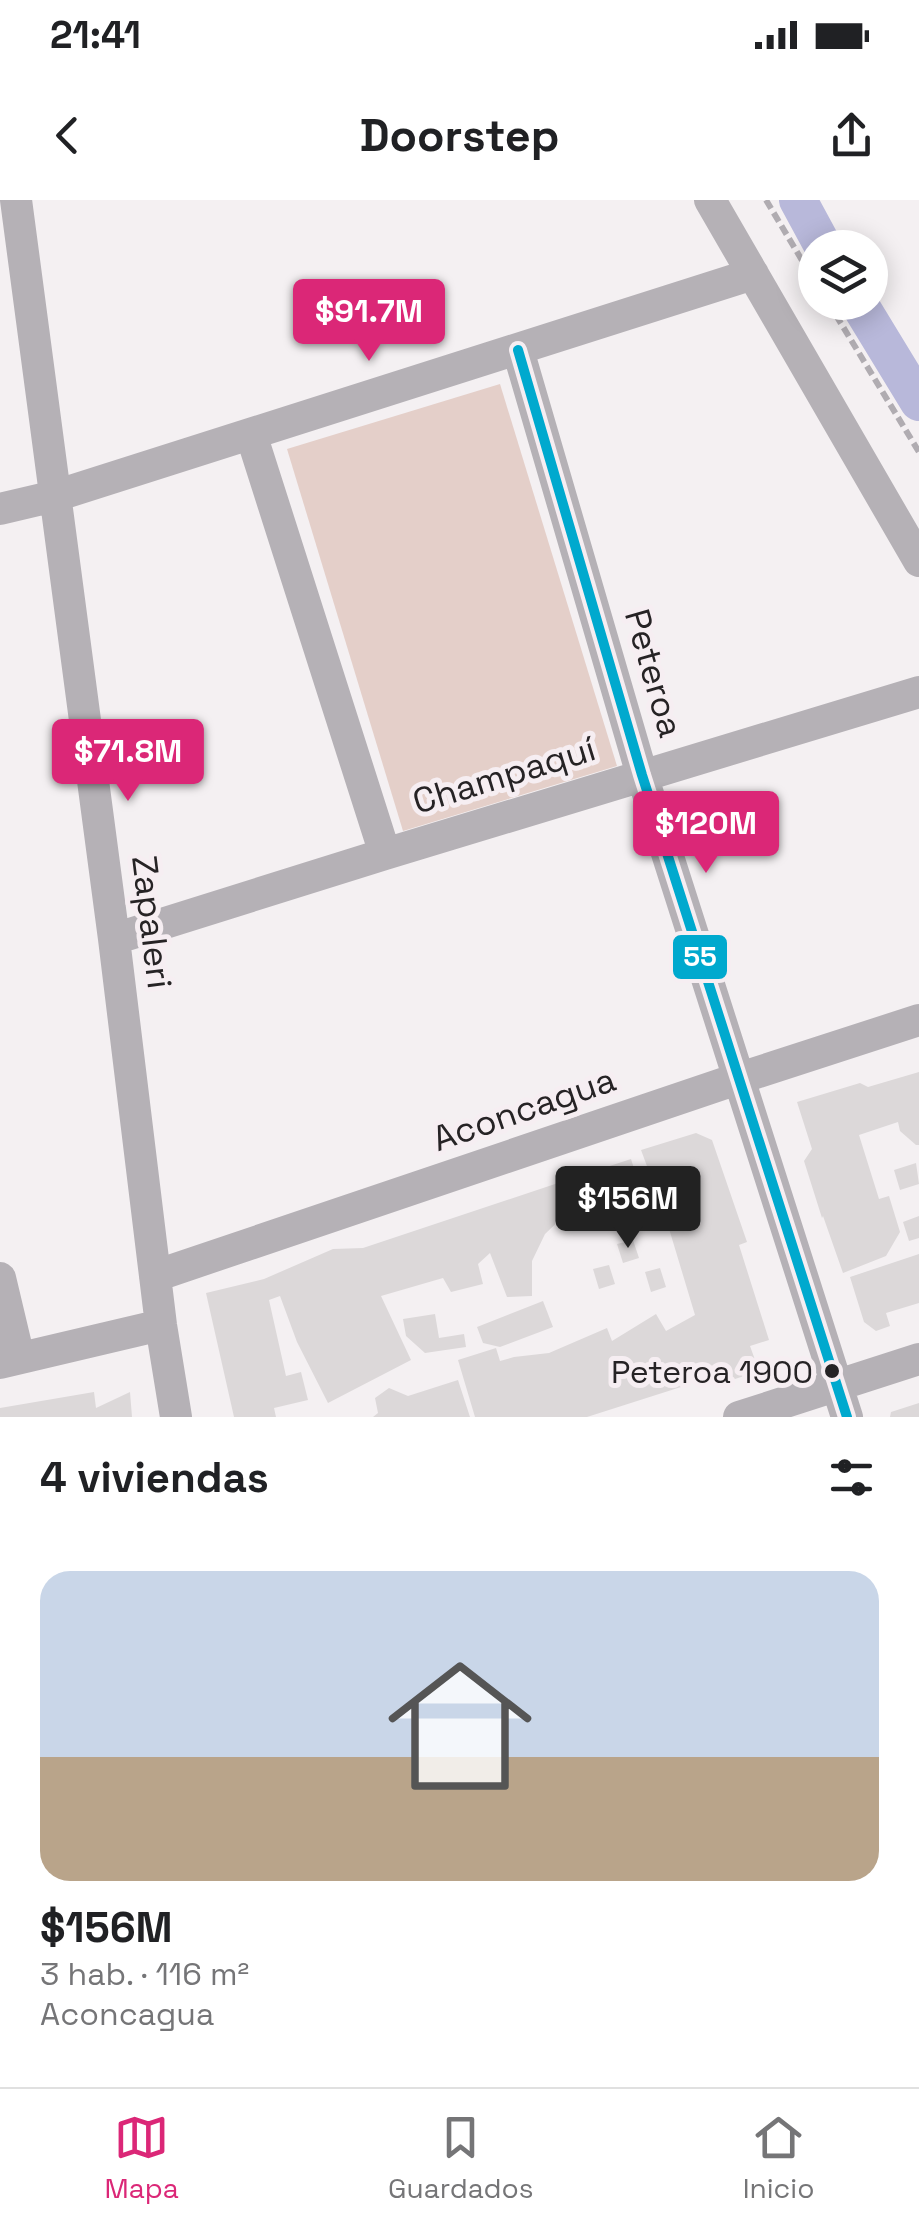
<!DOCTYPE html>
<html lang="es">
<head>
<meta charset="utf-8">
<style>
	:root { --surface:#fff; --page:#f2f2f2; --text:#202124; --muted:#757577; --line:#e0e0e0; --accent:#db2777 }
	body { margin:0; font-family:"Space Grotesk",sans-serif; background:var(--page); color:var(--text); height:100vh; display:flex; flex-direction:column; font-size:38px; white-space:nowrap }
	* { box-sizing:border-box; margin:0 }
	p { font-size:32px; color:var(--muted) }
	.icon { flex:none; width:55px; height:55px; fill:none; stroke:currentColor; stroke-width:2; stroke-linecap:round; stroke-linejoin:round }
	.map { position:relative; height:1217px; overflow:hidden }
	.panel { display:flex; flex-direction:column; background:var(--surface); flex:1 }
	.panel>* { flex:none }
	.controls { position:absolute; left:798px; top:30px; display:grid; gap:20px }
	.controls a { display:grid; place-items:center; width:90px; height:90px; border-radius:50%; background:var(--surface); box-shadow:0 5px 25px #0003; font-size:50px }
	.price { position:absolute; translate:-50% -85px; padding:0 22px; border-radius:10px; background:var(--accent); color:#fff; font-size:32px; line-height:65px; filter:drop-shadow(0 2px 5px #0008) }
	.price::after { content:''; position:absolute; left:50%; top:60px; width:30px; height:22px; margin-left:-15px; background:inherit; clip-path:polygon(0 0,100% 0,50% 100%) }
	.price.selected { background:#222; color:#fff }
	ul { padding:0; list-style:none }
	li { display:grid; align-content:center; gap:20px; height:530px; padding:0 40px }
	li+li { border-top:2px solid var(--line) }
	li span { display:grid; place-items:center; height:310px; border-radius:30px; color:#555 }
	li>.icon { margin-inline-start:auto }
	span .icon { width:180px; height:180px; fill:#fffc; stroke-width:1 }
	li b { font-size:42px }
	h2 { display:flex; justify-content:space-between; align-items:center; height:120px; padding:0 40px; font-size:42px }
	.status { display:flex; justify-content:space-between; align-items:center; height:70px; padding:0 50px; background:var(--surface); direction:ltr }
	.status svg { height:28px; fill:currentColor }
	header { display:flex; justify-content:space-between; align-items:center; height:130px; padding:0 40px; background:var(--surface); font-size:45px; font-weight:800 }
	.dock { display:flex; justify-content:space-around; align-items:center; height:140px; border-top:2px solid var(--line); background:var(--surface); font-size:28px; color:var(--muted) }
	.dock a { display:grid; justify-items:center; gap:5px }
	.dock .selected { color:var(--accent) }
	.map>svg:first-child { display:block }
	.green { fill:#e4cfc9 }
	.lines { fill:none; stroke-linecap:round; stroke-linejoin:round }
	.canal { stroke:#b8b8da; stroke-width:38 }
	.building { fill:#dcd8d9 }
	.path { stroke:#b0acb1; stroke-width:6; stroke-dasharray:10 5; stroke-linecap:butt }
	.street { stroke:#b5b1b6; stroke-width:32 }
	.bus-1-casing { stroke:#f6eef2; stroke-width:18 }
	.bus-1 { stroke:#00a9ce; stroke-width:10 }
	.bus-dot { fill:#262325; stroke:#f6eef2; stroke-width:4 }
	.labels { text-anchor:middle; stroke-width:10; stroke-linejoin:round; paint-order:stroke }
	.bus-label { font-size:32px; fill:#262325; stroke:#f6eef2; text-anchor:end }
	.street-label { font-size:35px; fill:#262325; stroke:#f6eef2 }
	.line-badge { stroke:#f6eef2; stroke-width:4 }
	.badge-label { font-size:28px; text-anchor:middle; font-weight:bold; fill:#fff }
</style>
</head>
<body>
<div class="status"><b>21:41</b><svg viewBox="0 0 49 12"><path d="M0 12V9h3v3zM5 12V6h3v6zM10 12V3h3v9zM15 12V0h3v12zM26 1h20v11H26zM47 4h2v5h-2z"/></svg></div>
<header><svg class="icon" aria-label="back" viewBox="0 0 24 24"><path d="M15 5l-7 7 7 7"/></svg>Doorstep<svg class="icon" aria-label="share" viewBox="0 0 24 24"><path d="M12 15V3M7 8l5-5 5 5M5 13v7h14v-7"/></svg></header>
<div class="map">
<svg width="919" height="1217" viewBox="0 0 919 1217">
	<rect width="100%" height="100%" fill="#f4f0f2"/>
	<path class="green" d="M500 184 617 566 403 631 287 249Z"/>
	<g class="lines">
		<path class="canal" d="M798 0 824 48
			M858 102 919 202"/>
	</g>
	<path class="building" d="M919 872V945H916L900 931 898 922 859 935 879 999 889 996 900 1032 886 1056 843 1073 823 1016 822 1018 804 961 812 949 797 902 860 883 868 887Z
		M696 933 712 940 747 1042 739 1045 769 1140 750 1146 759 1171 720 1184 708 1166 677 1173 681 1187 587 1217H475L458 1160 496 1148 500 1161 514 1157 549 1153 607 1128 612 1141 656 1114 666 1131 695 1115 664 1012 641 950Z
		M631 959 639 984 652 996 631 1002 608 1024H588L573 978Z
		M916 963 919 984 900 990 894 970Z
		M573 978 568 1012 545 1034 532 1061V1096L507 1097 490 1053 478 1064 483 1084 451 1092 443 1078 381 1096 411 1160 328 1203 297 1142 280 1096 269 1100 286 1176 301 1172 308 1200 274 1208 276 1217H234L206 1093 264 1079 333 1049 363 1048Z
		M651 1005 657 1025 642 1029 636 1010Z
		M919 1016V1038L909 1041 903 1022Z
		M633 1040 639 1058 623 1063 617 1044Z
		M919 1054V1103L886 1113 890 1126 876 1131 864 1122 850 1077Z
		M609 1065 615 1084 599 1089 593 1069Z
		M660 1068 666 1087 651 1092 645 1072Z
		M543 1101 553 1127 500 1147 483 1143 477 1127Z
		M435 1114 439 1138 464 1134 466 1147 425 1153 406 1136 403 1119Z
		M458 1180 470 1217H373L378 1213 375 1198 389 1188 408 1196Z
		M94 1192 96 1208 130 1192 132 1217H0V1208Z
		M919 1203V1217H890L891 1212Z"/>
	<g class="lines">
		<path class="path" d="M766 0 815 82
			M828 102 919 252"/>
		<path class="street" d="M16 0 114 739 161 1125 176 1217
			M710 0 919 361
			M518 150 642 575 847 1217
			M251 234 385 654
			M0 309 55 296 753 74
			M114 739 385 654 919 492
			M155 1076 737 879 919 820
			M0 1078 19 1158
			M0 1163 161 1125
			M739 1217 919 1159"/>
		<g class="bus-1-casing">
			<path id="bus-1" d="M518 150 642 575 847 1217"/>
		</g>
		<use href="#bus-1" class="bus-1"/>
	</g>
	<circle class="bus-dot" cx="832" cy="1171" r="9"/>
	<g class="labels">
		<g class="bus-label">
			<text x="813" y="1183">Peteroa 1900</text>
		</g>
		<g class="street-label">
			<text transform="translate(654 473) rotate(74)" y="12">Peteroa</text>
			<text transform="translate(504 575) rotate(-17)" y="12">Champaquí</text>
			<text transform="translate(152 722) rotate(83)" y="12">Zapaleri</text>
			<text transform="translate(524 909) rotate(-19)" y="12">Aconcagua</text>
		</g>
	</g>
	<rect class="line-badge" x="671" y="733" width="58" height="48" rx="10" fill="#00a9ce"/>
	<g class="badge-label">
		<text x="700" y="766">55</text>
	</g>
</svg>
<div class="controls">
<a><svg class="icon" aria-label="layers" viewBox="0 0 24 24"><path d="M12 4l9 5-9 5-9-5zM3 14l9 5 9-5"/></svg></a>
</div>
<b class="price" style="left:369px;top:164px">$91.7M</b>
<b class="price" style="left:128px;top:604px">$71.8M</b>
<b class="price" style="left:706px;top:676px">$120M</b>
<b class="price selected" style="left:628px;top:1051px">$156M</b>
</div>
<section class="panel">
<h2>4 viviendas<svg class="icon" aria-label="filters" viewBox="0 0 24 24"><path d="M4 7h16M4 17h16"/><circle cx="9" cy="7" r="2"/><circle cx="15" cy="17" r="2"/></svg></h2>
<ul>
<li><span style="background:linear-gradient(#c9d6e8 60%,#b9a48a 0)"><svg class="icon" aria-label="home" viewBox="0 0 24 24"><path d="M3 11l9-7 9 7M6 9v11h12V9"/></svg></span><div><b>$156M</b><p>3 hab. · 116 m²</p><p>Aconcagua</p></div></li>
</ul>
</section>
<nav class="dock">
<a class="selected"><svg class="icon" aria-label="map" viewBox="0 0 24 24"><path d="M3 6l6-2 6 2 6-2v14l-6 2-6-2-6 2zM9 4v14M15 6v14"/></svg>Mapa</a>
<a><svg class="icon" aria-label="saved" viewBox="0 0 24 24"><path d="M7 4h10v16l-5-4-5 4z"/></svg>Guardados</a>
<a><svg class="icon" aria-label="home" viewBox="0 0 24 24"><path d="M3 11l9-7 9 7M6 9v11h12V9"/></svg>Inicio</a>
</nav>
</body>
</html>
